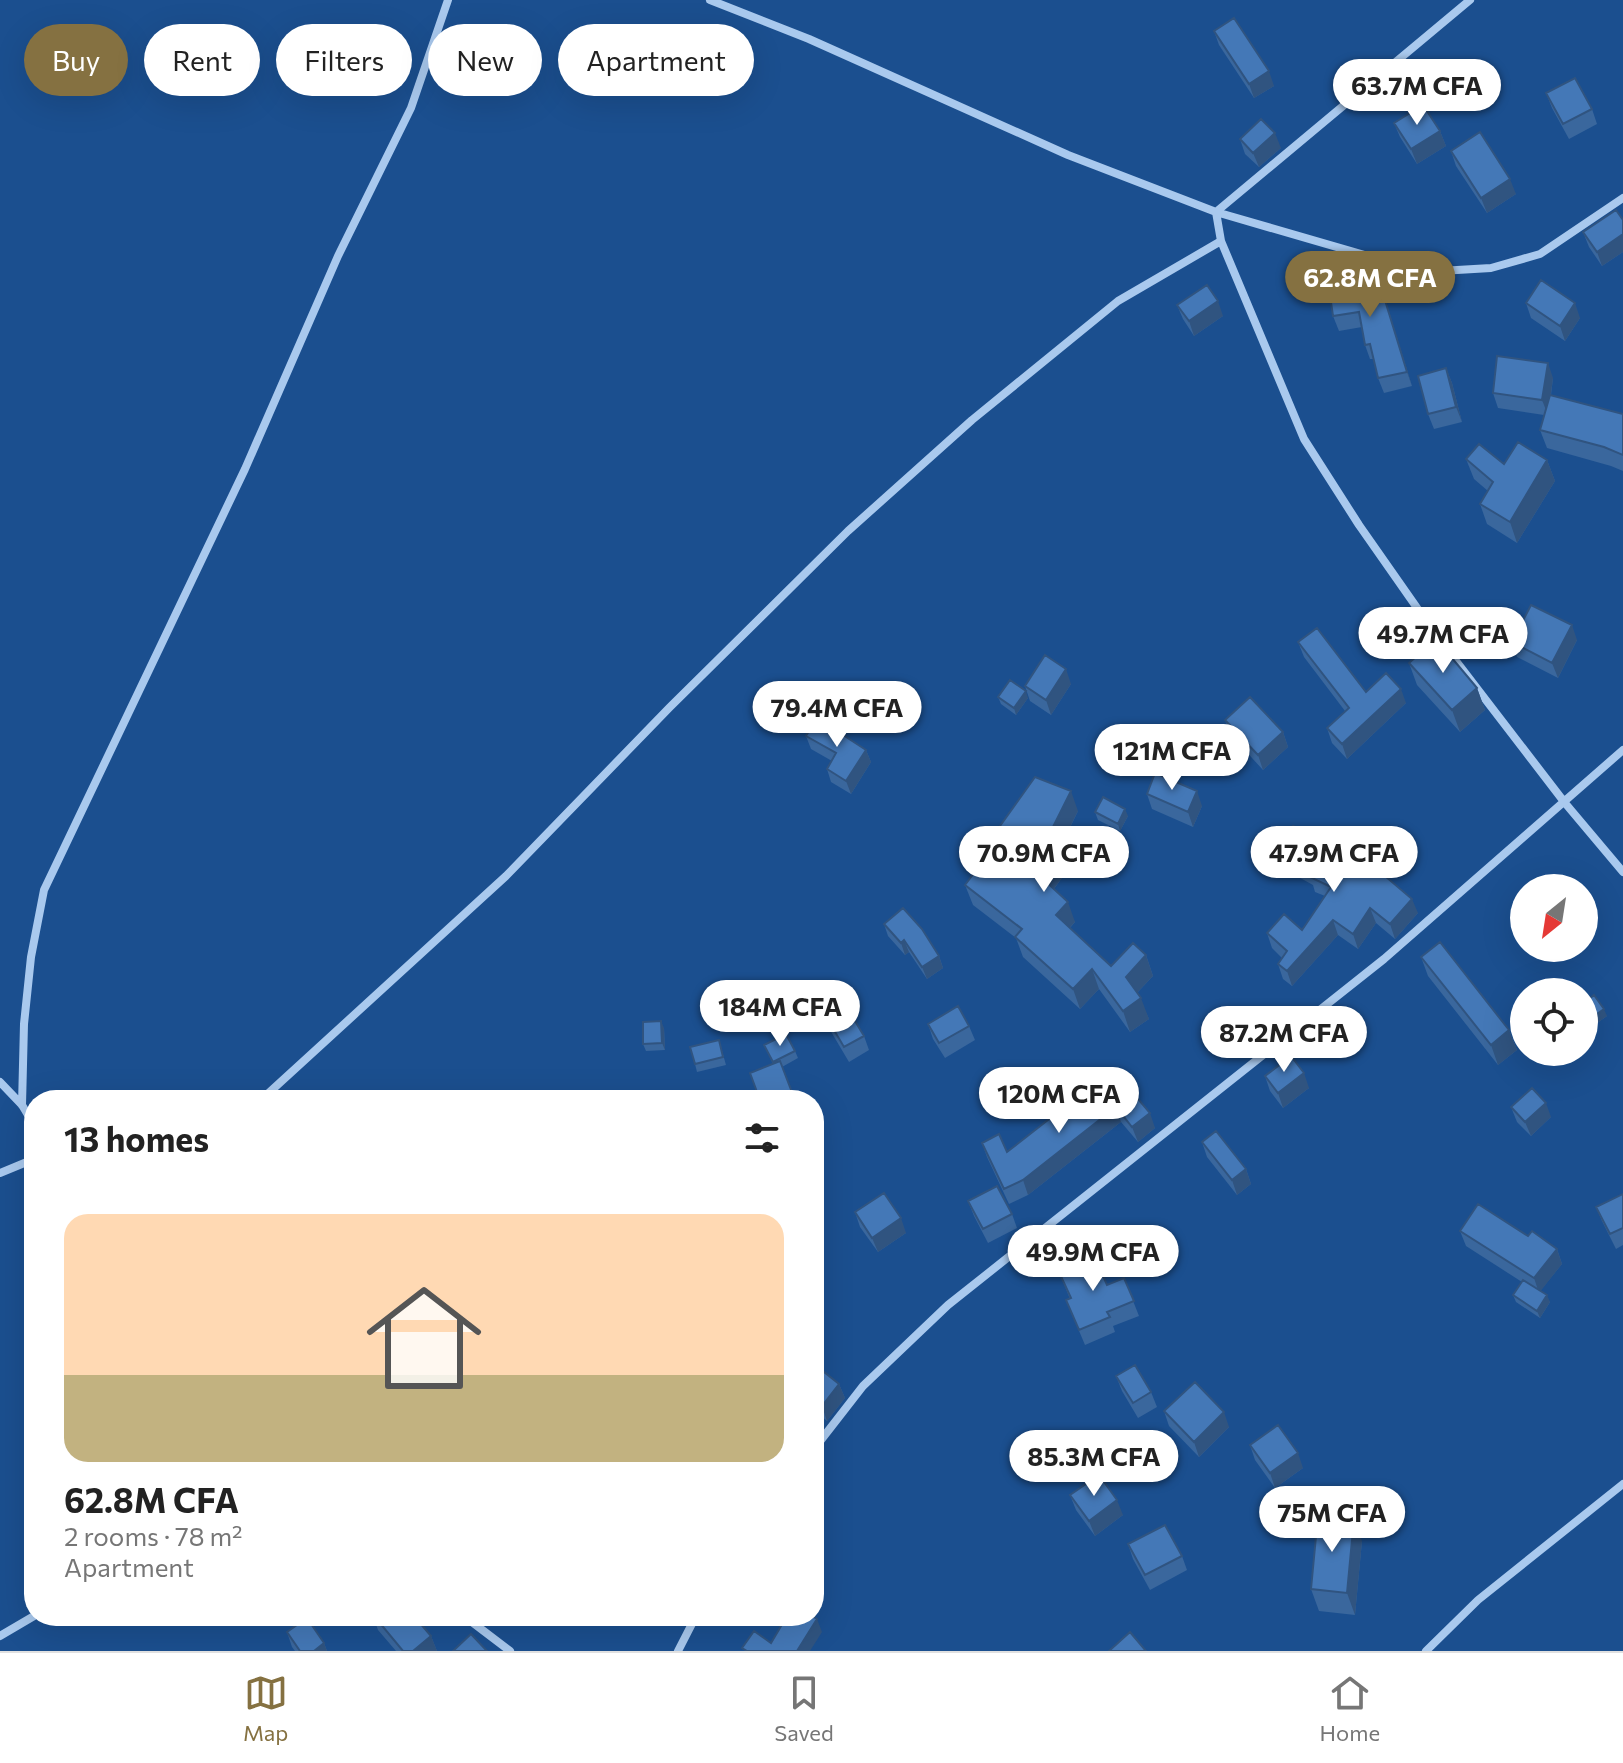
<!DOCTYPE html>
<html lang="en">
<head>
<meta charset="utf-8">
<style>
	:root { --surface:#fff; --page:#f6f6f6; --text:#222; --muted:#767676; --line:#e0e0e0; --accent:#857141 }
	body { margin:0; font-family:Commissioner,sans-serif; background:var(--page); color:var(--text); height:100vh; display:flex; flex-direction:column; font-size:30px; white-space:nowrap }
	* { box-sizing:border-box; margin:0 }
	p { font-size:26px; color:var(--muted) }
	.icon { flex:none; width:44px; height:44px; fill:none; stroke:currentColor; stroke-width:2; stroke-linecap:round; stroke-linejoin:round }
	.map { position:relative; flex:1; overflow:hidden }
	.sheet { position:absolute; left:24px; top:1090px; width:800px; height:536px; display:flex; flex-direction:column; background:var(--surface); border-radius:32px; box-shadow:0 8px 32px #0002 }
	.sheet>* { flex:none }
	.banner { position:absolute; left:24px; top:24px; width:800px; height:72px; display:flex; gap:16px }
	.needle { width:52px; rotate:210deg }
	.fabs { position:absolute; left:1510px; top:874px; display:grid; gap:16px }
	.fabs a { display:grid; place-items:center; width:88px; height:88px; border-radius:50%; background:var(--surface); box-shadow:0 8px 32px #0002; font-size:40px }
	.price { position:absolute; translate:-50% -68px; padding:0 18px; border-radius:28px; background:#fff; color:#222; font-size:26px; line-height:52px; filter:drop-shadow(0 2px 4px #0008) }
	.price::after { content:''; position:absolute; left:50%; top:48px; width:24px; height:18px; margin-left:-12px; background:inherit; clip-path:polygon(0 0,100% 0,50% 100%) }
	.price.selected { background:var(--accent); color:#fff }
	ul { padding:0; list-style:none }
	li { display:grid; align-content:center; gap:16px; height:424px; padding:0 40px }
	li+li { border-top:2px solid var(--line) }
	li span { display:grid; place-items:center; height:248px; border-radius:24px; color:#555 }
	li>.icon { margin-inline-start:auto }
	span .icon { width:144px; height:144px; fill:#fffc; stroke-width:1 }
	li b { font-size:34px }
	h2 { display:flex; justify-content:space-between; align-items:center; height:96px; padding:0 40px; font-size:34px }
	.tag { padding:0 28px; border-radius:36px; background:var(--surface); box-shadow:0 8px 32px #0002; font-size:28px; line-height:72px }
	.tag.selected { background:var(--accent); color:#fff }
	.tabs { display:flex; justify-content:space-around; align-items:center; height:112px; border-top:2px solid var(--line); background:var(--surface); font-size:22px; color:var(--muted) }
	.tabs a { display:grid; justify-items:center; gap:4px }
	.tabs .selected { color:var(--accent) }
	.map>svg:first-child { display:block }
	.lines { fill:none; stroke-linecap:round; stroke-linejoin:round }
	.minor { stroke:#a9c9ee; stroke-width:8 }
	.wall { fill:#3a679d }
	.shaded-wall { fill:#305480 }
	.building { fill:#4478b7; stroke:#305480; stroke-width:2 }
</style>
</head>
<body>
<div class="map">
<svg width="1623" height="1651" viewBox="0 0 1623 1651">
	<rect width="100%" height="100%" fill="#1b4f8f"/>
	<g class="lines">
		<path class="minor" d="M710 0 809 39 1068 155 1216 212 1423 272 1491 268 1540 254 1623 198
			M1470 0 1216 212 1221 241 1304 439 1359 525 1436 635 1565 803 1623 872
			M0 1082 22 1105 34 1125
			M261 1100 506 876 670 707 848 531 972 420 1118 301 1221 241
			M22 1105 24 1024 31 957 44 890 245 469 338 256 411 108 448 0
			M0 1173 34 1159
			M814 1449 863 1386 948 1305 1384 959 1623 750
			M464 1616 510 1651
			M0 1636 34 1616
			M678 1651 696 1616
			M1426 1651 1478 1600 1623 1484"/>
	</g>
	<path class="wall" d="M1214 31 1274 86 1254 98 1219 45Z
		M1546 93 1592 109 1597 124 1569 139 1552 108Z
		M1394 123 1440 131 1446 146 1417 164 1400 137Z
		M1240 139 1281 148 1259 167 1245 154Z
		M1451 151 1516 194 1487 213 1456 166Z
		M1623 220V252L1602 266 1589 247 1583 232Z
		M1376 271 1412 386 1384 393 1378 378 1374 359H1370L1365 345 1362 327 1339 331 1333 316V289L1349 273 1351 279Z
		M1526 303 1580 318 1565 341 1531 318Z
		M1177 305 1223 316 1194 336 1183 319Z
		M1446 368 1452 383 1462 422 1434 429 1428 414Z
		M1553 378 1551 395 1623 414V471L1611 466 1547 448 1540 430 1544 415 1498 408 1493 393Z
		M1466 459 1504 464 1547 460 1555 481 1517 543 1487 524 1480 504 1488 491 1474 479Z
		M1577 640 1558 678 1517 657 1512 642Z
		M1298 642 1366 692 1406 703 1347 759 1332 743 1327 728 1345 711 1304 657Z
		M1409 663 1477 688 1485 710 1460 732 1417 685Z
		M1071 684 1051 715 1030 701 1025 686Z
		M998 697 1028 698 1016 715 1001 704Z
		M1225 720 1283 732 1288 747 1263 770 1230 734Z
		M806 736 866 750 871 762 851 794 831 782 827 769 832 761 811 749Z
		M1147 794 1202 806 1193 827 1152 809Z
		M1078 811 1063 842 1072 864 1054 889 1075 922 1070 928 1111 966 1146 955 1153 976 1137 993 1149 1019 1130 1032 1099 989 1080 1009 1023 957 1016 938 973 905 965 885 993 848 990 840Z
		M1095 812 1128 816 1120 831 1098 820Z
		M1278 855 1418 913 1395 939 1376 923 1358 949 1338 935 1292 986 1283 979 1278 964 1282 958 1272 948 1267 933 1302 930 1325 896 1315 892 1313 885 1284 869Z
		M884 924 939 956 943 968 927 979 909 952 905 955 888 936Z
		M1421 957 1509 1030 1517 1050 1498 1065 1428 976Z
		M812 993 864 1036 869 1050 849 1062 817 1008Z
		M1584 1003 1607 1016 1593 1026 1584 1014Z
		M928 1024 969 1026 975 1040 945 1058 933 1039Z
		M664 1028 665 1050 646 1051 643 1044Z
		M719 1040 726 1065 697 1072 695 1064Z
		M764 1045 795 1051 798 1058 782 1067 795 1100H760L773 1064Z
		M1265 1076 1309 1088 1283 1108 1270 1091Z
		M1122 1080 1155 1128 1138 1142 1121 1122 1028 1195 1009 1204 987 1157 982 1143 1007 1152 1080 1114Z
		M1511 1107 1551 1117 1531 1136 1517 1122Z
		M1202 1142 1246 1169 1251 1184 1237 1195 1207 1157Z
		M1623 1194V1245L1616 1249 1602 1221 1596 1207Z
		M968 1201 1012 1214 1017 1228 988 1243 974 1216Z
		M855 1212 906 1233 878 1252 860 1227Z
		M1460 1231 1528 1236 1557 1249 1562 1264 1540 1291 1550 1302 1540 1318 1516 1302 1513 1295 1522 1282 1466 1246Z
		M1059 1272 1107 1285 1124 1278 1139 1316 1113 1326 1115 1332 1085 1345 1066 1300 1070 1299Z
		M814 1364 839 1384 845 1398 827 1421 814 1410Z
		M1116 1376 1151 1392 1157 1407 1138 1418 1122 1391Z
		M1164 1411 1229 1427 1199 1457 1169 1426Z
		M1250 1445 1303 1468 1275 1488 1255 1460Z
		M1070 1495 1123 1515 1095 1536 1076 1510Z
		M1362 1541 1355 1615 1319 1611 1311 1589Z
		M1128 1544 1182 1556 1187 1570 1150 1590 1133 1559Z
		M373 1616 431 1636 437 1651H396L378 1630Z
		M287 1632 324 1643 327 1651H295L292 1647Z"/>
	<path class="shaded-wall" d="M1269 71 1274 86 1254 98 1249 84Z
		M1440 131 1446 146 1417 164 1411 149Z
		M1275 133 1281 148 1259 167 1253 153Z
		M1510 179 1516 194 1487 213 1481 198Z
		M1623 234V252L1602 266 1597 252Z
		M1376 271 1381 285 1412 386 1407 372Z
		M1218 301 1223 316 1194 336 1189 321Z
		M1575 303 1580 318 1565 341 1560 326Z
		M1548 363 1553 378 1548 415 1542 400Z
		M1446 368 1452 383 1462 422 1456 407Z
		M1547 460 1555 481 1517 543 1510 522Z
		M1572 625 1577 640 1558 678 1552 663Z
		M1066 669 1071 684 1051 715 1046 700Z
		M1477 688 1485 710 1460 732 1452 710Z
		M1401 689 1406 703 1347 759 1342 744Z
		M1026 691 1028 698 1016 715 1014 708Z
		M1283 732 1288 747 1263 770 1258 755Z
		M866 750 871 762 851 794 846 781Z
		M1071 791 1078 811 1057 853 1050 833Z
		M1197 791 1202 806 1193 827 1188 812Z
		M1125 809 1128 816 1120 831 1118 824Z
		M1065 844 1072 864 1048 897 1041 877Z
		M1412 899 1418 913 1395 939 1390 924Z
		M1068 902 1075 922 1063 935 1056 915Z
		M1370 908 1376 923 1358 949 1353 934Z
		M1333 920 1338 935 1292 986 1287 971Z
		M904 940 909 952 905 955 901 943Z
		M1146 955 1153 976 1133 997 1126 977Z
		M939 956 943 968 927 979 922 967Z
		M1092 969 1099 989 1080 1009 1073 989Z
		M1141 998 1149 1019 1130 1032 1123 1011Z
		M1604 1009 1607 1016 1593 1026 1590 1019Z
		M661 1021 664 1028 665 1050 662 1043Z
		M1509 1030 1517 1050 1498 1065 1491 1045Z
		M1304 1073 1309 1088 1283 1108 1278 1093Z
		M1546 1103 1551 1117 1531 1136 1525 1122Z
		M1116 1107 1121 1122 1028 1195 1023 1180Z
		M1150 1113 1155 1128 1138 1142 1132 1127Z
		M1246 1169 1251 1184 1237 1195 1232 1180Z
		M901 1218 906 1233 878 1252 872 1238Z
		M1557 1249 1562 1264 1539 1293 1534 1278Z
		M1547 1295 1550 1302 1540 1318 1537 1311Z
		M839 1384 845 1398 827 1421 822 1406Z
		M1224 1412 1229 1427 1199 1457 1194 1442Z
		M1298 1453 1303 1468 1275 1488 1270 1473Z
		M1117 1500 1123 1515 1095 1536 1089 1521Z
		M1354 1519 1362 1541 1355 1615 1347 1593Z
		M817 1619 822 1632 810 1651H797Z
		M431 1636 437 1651H413Z
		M324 1643 327 1651H314Z"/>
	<path class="building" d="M1234 18 1269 71 1249 84 1214 31Z
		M1575 78 1592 109 1563 124 1546 93Z
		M1423 105 1440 131 1411 149 1394 123Z
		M1261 119 1275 133 1253 153 1240 139Z
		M1480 132 1510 179 1481 198 1451 151Z
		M1616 210 1623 220V234L1597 252 1583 232Z
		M1376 271 1407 372 1378 378 1370 344 1365 345 1359 312 1333 316 1329 289H1333L1331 276 1349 273 1350 279Z
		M1541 280 1575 303 1560 326 1526 303Z
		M1207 285 1218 301 1189 321 1177 305Z
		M1497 356 1548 363 1542 400 1493 393Z
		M1446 368 1456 407 1428 414 1418 376Z
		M1550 395 1623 414V455L1604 447 1540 430Z
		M1518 442 1547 460 1510 522 1480 504 1493 482 1466 459 1479 444 1504 464Z
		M1531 605 1572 625 1552 663 1512 642Z
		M1317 628 1366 692 1386 673 1401 689 1342 744 1327 728 1349 708 1298 642Z
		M1436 639 1477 688 1452 710 1409 663Z
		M1045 655 1066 669 1046 700 1025 686Z
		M1010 680 1026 691 1014 708 998 697Z
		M1250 697 1283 732 1258 755 1225 720Z
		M817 718 866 750 846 781 827 769 836 753 806 736Z
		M1155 773 1197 791 1188 812 1147 794Z
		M1035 777 1071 791 1050 833 1065 844 1041 877 1068 902 1056 915 1111 966 1133 943 1146 955 1126 977 1141 998 1123 1011 1092 969 1073 989 1015 937 1022 929 965 885 996 844 990 840Z
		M1103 797 1125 809 1118 824 1095 812Z
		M1293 826 1362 862 1365 859 1412 899 1390 924 1370 908 1353 934 1333 920 1287 971 1278 964 1287 951 1267 933 1284 914 1302 930 1331 887 1310 877 1312 873 1278 855Z
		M903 908 922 929 939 956 922 967 904 940 901 943 884 924Z
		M1440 942 1509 1030 1491 1045 1421 957Z
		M831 981 864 1036 844 1047 812 993Z
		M1594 995 1604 1009 1590 1019 1584 1011V1003Z
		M958 1006 969 1026 939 1043 928 1024Z
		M661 1021 662 1043 643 1044V1022Z
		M786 1034 795 1051 773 1062 764 1045Z
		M719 1040 723 1057 695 1064 690 1047Z
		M1291 1056 1304 1073 1278 1093 1265 1076Z
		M780 1061 793 1095 779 1100H760L750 1073Z
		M1122 1080 1150 1113 1132 1127 1116 1107 1023 1180 1004 1189 982 1143 999 1134 1007 1152 1071 1102 1080 1114Z
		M1532 1088 1546 1103 1525 1122 1511 1107Z
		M1216 1131 1246 1169 1232 1180 1202 1142Z
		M997 1186 1012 1214 983 1229 968 1201Z
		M884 1193 901 1218 872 1238 855 1212Z
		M1623 1194V1228L1610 1234 1596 1207Z
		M1478 1204 1528 1236 1532 1231 1557 1249 1534 1278 1460 1231Z
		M1094 1256 1107 1285 1124 1278 1134 1301 1107 1312 1110 1317 1079 1330 1066 1300 1071 1298 1059 1272Z
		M1523 1280 1547 1295 1537 1311 1513 1295Z
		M814 1364 839 1384 822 1406 814 1400Z
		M1135 1365 1151 1392 1133 1403 1116 1376Z
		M1195 1382 1224 1412 1194 1442 1164 1411Z
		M1278 1425 1298 1453 1270 1473 1250 1445Z
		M1099 1475 1117 1500 1089 1521 1070 1495Z
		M1318 1515 1354 1519 1347 1593 1311 1589Z
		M1165 1525 1182 1556 1145 1575 1128 1544Z
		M374 1616H414L431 1636 413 1651H403Z
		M787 1616H812L817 1619 797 1651H747L742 1648 754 1631 771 1643Z
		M307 1618 324 1643 314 1651H300L287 1632Z
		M1130 1632 1146 1651H1109Z
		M471 1634 487 1651H453Z"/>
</svg>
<div class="fabs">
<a><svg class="needle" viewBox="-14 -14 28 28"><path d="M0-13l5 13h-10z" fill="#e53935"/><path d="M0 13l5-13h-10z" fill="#767676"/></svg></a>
<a><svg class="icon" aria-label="locate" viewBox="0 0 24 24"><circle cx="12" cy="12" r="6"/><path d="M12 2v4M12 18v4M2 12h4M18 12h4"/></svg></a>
</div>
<b class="price" style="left:1417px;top:127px">63.7M CFA</b>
<b class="price selected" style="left:1370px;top:319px">62.8M CFA</b>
<b class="price" style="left:1443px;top:675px">49.7M CFA</b>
<b class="price" style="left:837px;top:749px">79.4M CFA</b>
<b class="price" style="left:1172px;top:792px">121M CFA</b>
<b class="price" style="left:1044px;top:894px">70.9M CFA</b>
<b class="price" style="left:1334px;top:894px">47.9M CFA</b>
<b class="price" style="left:780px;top:1048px">184M CFA</b>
<b class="price" style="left:1284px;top:1074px">87.2M CFA</b>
<b class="price" style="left:1059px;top:1135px">120M CFA</b>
<b class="price" style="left:1093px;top:1293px">49.9M CFA</b>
<b class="price" style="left:1094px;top:1498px">85.3M CFA</b>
<b class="price" style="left:1332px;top:1554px">75M CFA</b>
<div class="banner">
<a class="tag selected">Buy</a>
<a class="tag">Rent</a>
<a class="tag">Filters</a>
<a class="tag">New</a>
<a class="tag">Apartment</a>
</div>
<section class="sheet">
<h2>13 homes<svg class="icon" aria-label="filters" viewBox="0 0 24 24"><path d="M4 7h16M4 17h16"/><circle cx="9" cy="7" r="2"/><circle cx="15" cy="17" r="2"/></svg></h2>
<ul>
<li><span style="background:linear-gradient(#ffd9b3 65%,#c2b280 0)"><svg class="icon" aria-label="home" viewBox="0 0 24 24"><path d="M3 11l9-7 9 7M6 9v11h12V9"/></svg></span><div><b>62.8M CFA</b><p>2 rooms · 78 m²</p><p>Apartment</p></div></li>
</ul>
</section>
</div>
<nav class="tabs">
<a class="selected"><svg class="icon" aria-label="map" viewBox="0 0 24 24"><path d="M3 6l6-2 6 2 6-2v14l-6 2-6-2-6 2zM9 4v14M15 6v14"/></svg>Map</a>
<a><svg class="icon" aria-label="saved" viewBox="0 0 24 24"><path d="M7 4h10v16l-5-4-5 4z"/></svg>Saved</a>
<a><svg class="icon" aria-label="home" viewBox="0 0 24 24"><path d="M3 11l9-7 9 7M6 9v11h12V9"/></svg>Home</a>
</nav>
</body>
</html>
